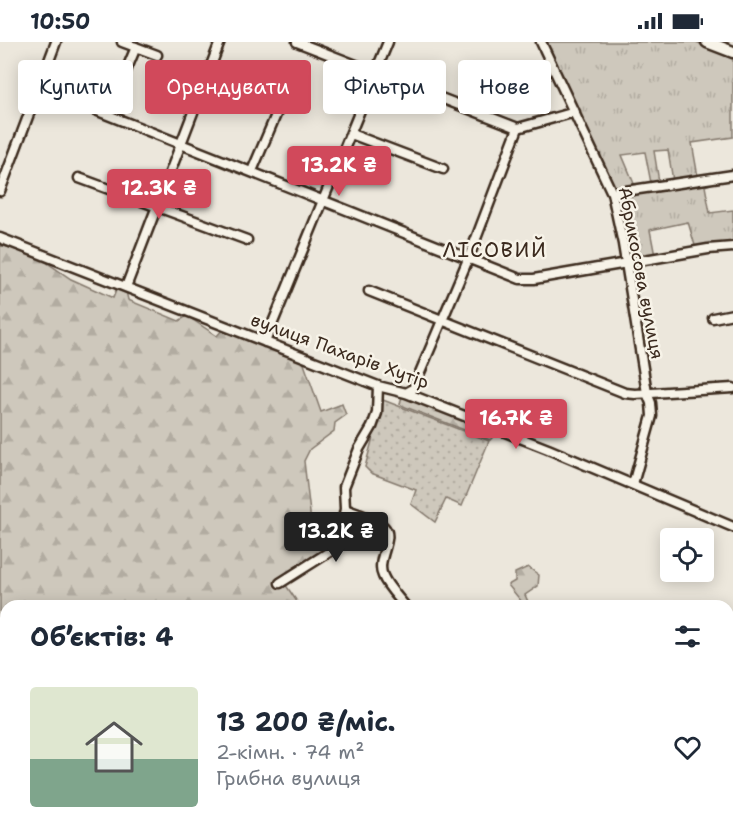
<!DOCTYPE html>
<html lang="uk">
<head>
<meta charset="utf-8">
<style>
	:root { --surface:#fff; --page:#f2f2f3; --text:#1f2937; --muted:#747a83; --line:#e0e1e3; --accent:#d1495b }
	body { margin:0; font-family:"Shantell Sans",sans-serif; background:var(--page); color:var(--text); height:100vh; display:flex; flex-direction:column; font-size:22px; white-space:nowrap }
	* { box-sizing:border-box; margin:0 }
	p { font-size:20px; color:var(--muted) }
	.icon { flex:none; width:33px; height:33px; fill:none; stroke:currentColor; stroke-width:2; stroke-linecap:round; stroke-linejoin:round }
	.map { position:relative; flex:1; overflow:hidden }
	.panel { position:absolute; left:0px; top:558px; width:734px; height:234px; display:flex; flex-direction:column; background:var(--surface); border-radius:18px 18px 0 0; box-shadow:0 3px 15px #0003 }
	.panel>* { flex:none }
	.hud { position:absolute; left:18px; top:18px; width:698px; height:54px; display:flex; gap:12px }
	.fabs { position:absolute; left:660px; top:486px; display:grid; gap:12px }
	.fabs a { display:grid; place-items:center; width:54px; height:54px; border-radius:6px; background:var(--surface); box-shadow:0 3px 15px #0003; font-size:30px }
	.price { position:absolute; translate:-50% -51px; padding:0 14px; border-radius:6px; background:var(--accent); color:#fff; font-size:20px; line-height:39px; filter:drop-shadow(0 2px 3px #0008) }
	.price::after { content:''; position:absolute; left:50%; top:36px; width:18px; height:14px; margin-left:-9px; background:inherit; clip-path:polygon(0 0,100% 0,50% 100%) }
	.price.selected { background:#222; color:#fff }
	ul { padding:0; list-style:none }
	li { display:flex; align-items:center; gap:18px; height:150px; padding:0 30px }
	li+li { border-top:2px solid var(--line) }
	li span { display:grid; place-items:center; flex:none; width:168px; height:120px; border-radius:6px; color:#555 }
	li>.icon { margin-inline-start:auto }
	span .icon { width:72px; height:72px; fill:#fffc; stroke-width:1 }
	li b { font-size:26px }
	h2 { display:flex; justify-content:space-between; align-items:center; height:72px; padding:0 30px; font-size:26px }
	.pill { padding:0 21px; border-radius:6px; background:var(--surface); box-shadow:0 3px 15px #0003; font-size:21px; line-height:54px }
	.pill.selected { background:var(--accent); color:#fff }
	.status { display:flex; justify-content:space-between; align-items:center; height:42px; padding:0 30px; background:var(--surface); direction:ltr }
	.status svg { height:16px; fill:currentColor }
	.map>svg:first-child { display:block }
	.grass { fill:url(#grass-tufts); stroke:#84796d; stroke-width:1.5 }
	.forest { fill:url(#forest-firs); stroke:#84796d; stroke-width:1.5 }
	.park { fill:url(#park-dots); stroke:#84796d; stroke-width:1.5 }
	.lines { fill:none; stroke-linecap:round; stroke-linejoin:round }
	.minor-casing { stroke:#3b2a1e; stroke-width:13 }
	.major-casing { stroke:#3b2a1e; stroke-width:15 }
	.minor { stroke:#f7f3e8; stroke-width:8 }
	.major { stroke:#f7f3e8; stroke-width:10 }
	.labels { text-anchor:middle; stroke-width:5; stroke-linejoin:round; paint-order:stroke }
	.street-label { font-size:18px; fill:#3b2a1e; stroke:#f7f3e8 }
	.quarter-label { font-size:21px; letter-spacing:1.5px; fill:#3b2a1e; stroke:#f7f3e8 }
</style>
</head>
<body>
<div class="status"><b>10:50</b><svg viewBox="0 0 49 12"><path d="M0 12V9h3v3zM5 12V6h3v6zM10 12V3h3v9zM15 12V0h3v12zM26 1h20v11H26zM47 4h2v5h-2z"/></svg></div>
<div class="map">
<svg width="733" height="792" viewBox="0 0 733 792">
	<defs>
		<pattern id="grass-tufts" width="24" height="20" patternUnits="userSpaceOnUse" patternTransform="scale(1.5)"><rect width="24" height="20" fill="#cec8bc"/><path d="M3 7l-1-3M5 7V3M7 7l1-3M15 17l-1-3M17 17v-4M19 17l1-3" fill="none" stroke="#b2aca1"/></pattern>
		<pattern id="forest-firs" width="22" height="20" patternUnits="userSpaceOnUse" patternTransform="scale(1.5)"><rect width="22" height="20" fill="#cec8bc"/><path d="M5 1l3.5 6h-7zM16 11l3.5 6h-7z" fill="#b2aca1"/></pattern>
		<pattern id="park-dots" width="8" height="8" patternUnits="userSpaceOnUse" patternTransform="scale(1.5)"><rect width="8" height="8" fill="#cec8bc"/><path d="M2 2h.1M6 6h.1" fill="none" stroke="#b2aca1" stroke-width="1.8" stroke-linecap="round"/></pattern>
	</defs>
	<rect width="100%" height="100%" fill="#ece7dc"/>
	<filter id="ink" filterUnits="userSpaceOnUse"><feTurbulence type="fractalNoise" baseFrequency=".0167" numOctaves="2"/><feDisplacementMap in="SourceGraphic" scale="12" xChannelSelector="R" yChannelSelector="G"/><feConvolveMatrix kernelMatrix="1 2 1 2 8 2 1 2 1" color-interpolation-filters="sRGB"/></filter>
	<g filter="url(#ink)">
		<path class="grass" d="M547 0H696L733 15V95L692 101 698 135 673 139 668 108 654 109 659 140 651 141 645 110 622 113 635 144 615 147 611 144Z
			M711 138V142L705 144 710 171 733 168V203L696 207 688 180 650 188 655 214 630 216 628 212 616 155Z"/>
		<path class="forest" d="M0 203 37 214 71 237 113 256 117 246 126 249 128 258 179 279 187 274 217 294 222 288 303 319 321 370 342 362 346 373 335 381 334 389 310 407 304 419 310 471 311 496 333 501 334 507 285 542 300 564H6V786H724L725 792H0Z
			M406 353 492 390V396L490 398 403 364 400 362 402 354Z
			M528 525 539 533 538 544 525 553 530 564H516L522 560 508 543 515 539V531Z"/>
		<path class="park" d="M383 358 489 399 462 464 446 457 435 480 411 462 416 448 371 431 365 425Z"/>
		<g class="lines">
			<g class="minor-casing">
				<path id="minor" d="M122 0 157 13
					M297 0 518 86
					M541 0 612 151 623 202 647 351 651 361 652 374 633 442
					M40 46 520 237H534L708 207 733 205
					M108 72 136 5
					M351 92 443 127
					M252 129 278 68
					M79 136 247 198
					M0 149 56 0
					M612 151 733 133
					M0 196 378 344 406 351 548 407 733 485
					M126 245 220 0
					M369 249 625 351 635 352 733 346
					M713 276 733 272
					M265 300 388 0
					M378 344 377 371 372 385 359 407 344 445 345 467C357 472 375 476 384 485 395 496 375 518 383 534 387 544 398 555 405 564
					M406 351 413 347 469 215 518 86 575 70
					M280 541 334 507 338 502 345 467"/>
			</g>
			<g class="major-casing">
				<path id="major" d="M707 0 733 10"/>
			</g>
			<use href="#minor" class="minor"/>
			<use href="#major" class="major"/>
		</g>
	</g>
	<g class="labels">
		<g class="street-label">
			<text transform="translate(641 231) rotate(79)" y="6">Абрикосова вулиця</text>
			<text transform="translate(340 309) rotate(20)" y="6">вулиця Пахарів Хутір</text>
		</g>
		<g class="quarter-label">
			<text x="495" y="215">ЛІСОВИЙ</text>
		</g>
	</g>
</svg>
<div class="fabs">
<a><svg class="icon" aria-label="locate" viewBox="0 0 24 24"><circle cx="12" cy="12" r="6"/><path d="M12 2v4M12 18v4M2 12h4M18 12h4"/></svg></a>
</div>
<b class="price" style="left:339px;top:155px">13.2K ₴</b>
<b class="price" style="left:159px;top:178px">12.3K ₴</b>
<b class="price" style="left:516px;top:408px">16.7K ₴</b>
<b class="price selected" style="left:336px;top:521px">13.2K ₴</b>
<div class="hud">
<a class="pill">Купити</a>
<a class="pill selected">Орендувати</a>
<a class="pill">Фільтри</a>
<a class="pill">Нове</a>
</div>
<section class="panel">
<h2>Об’єктів: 4<svg class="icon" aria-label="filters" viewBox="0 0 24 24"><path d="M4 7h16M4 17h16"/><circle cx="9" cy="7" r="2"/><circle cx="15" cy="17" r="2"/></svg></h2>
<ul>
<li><span style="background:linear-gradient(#dfe7d0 60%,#7fa58c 0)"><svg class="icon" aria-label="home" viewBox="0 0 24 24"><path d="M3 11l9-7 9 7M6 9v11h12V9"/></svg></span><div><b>13 200 ₴/міс.</b><p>2-кімн. · 74 m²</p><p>Грибна вулиця</p></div><svg class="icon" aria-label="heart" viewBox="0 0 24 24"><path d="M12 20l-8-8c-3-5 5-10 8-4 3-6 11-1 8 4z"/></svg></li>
</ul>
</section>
</div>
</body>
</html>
